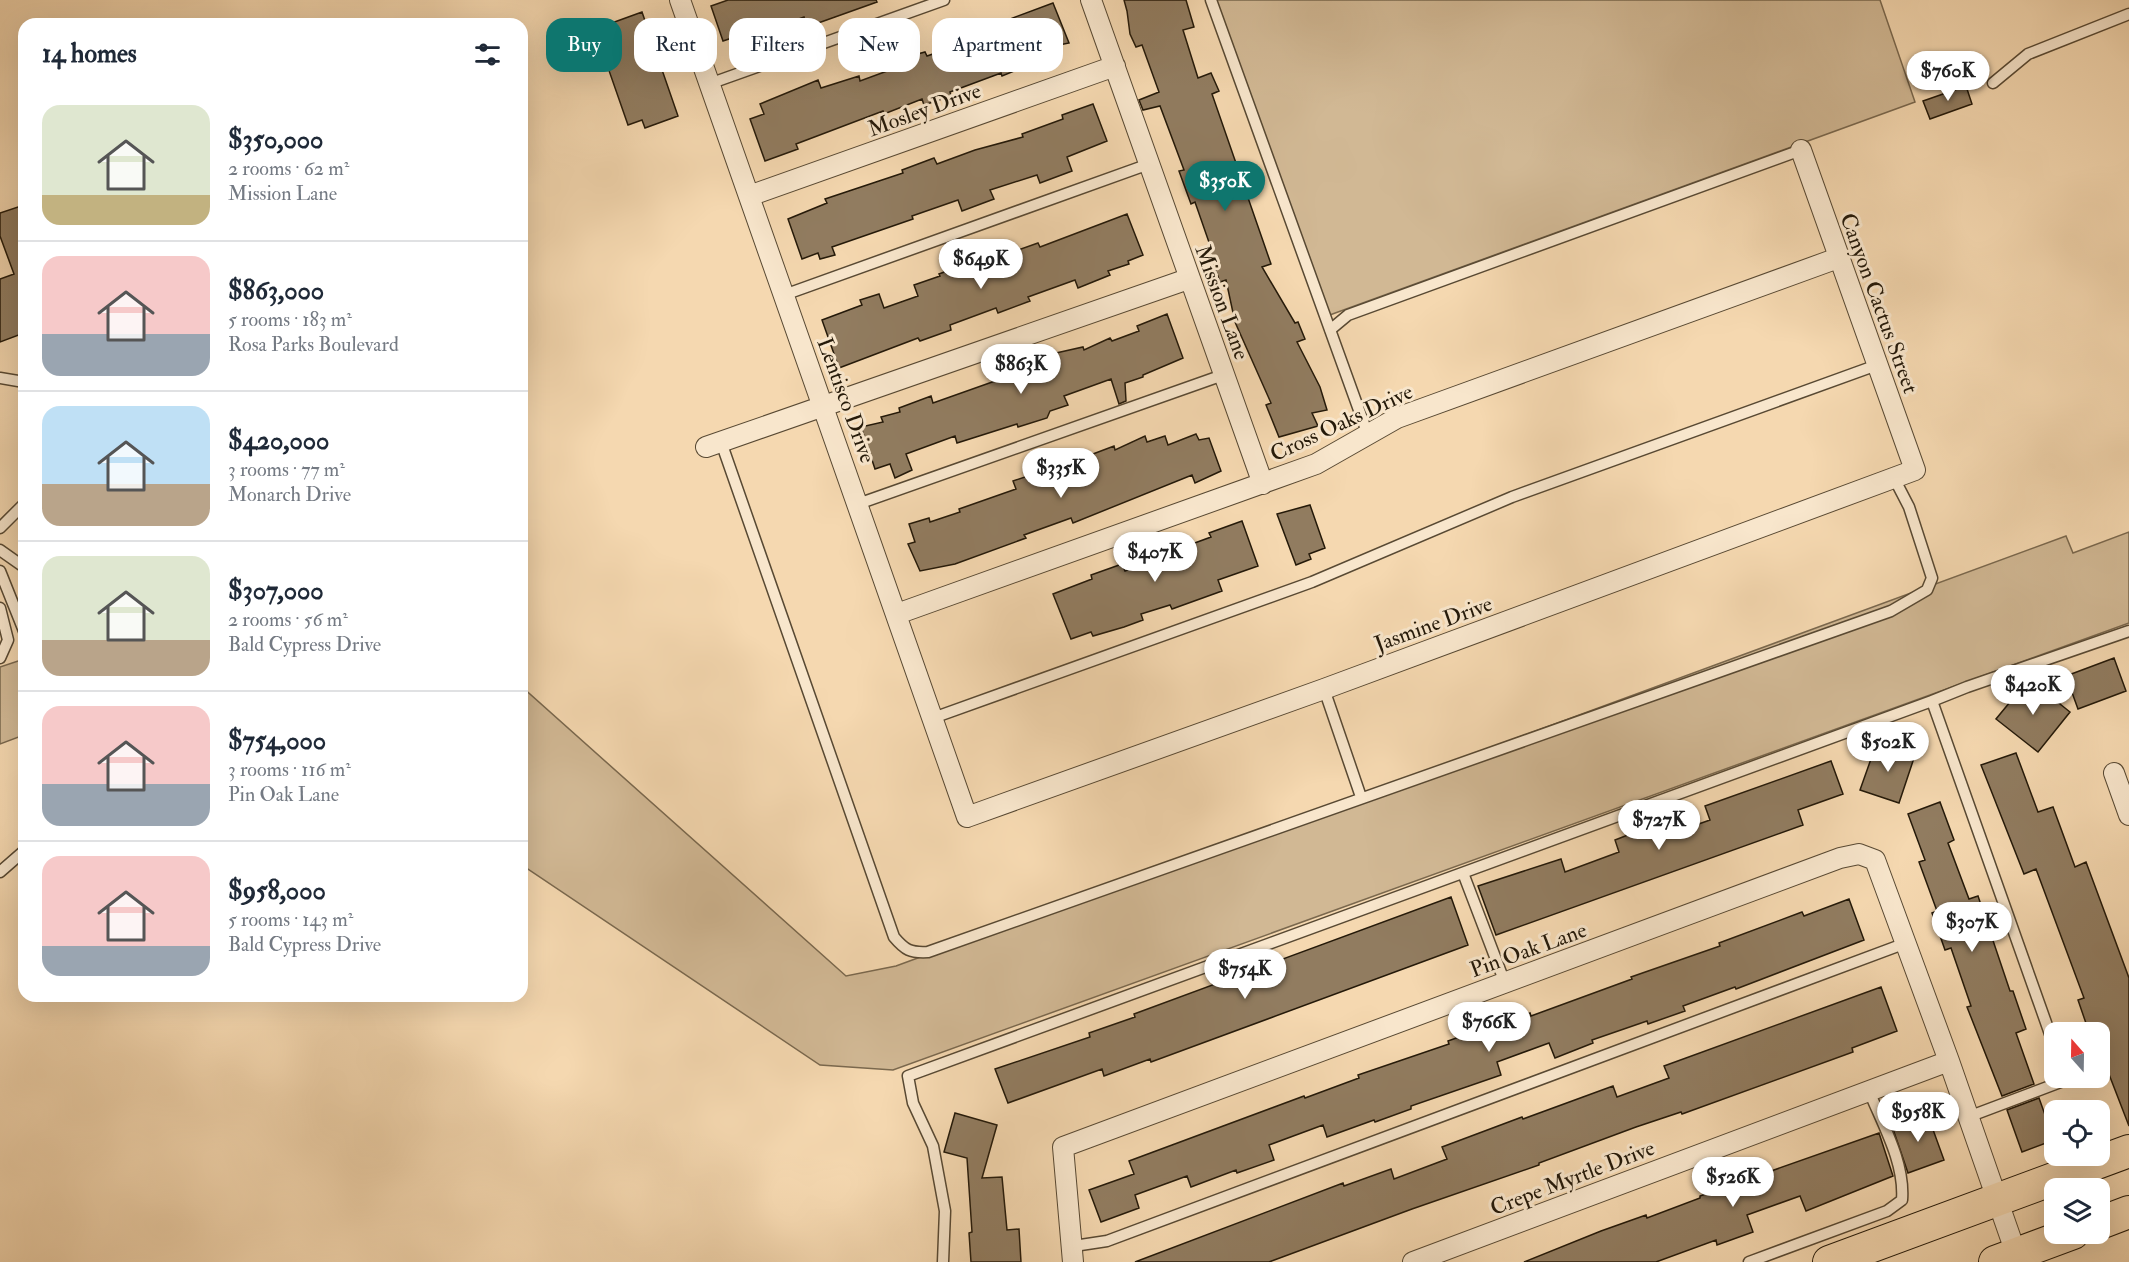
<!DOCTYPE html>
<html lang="en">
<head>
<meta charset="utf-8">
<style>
	:root { --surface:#fff; --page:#f2f2f3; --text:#1f2937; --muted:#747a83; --line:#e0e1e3; --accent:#0f766e }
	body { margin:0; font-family:"IM FELL Double Pica",serif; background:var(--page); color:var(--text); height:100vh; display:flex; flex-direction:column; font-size:22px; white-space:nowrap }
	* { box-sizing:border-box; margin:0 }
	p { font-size:20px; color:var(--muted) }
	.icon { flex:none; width:33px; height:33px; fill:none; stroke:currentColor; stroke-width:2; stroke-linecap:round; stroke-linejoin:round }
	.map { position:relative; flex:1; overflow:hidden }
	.sheet { position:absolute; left:18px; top:18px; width:510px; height:984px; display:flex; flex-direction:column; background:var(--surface); border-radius:18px; box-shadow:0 6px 24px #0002 }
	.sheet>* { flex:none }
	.top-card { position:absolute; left:546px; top:18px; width:570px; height:54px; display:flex; gap:12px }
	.needle { width:39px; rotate:340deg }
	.fabs { position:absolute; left:2044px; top:1022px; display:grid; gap:12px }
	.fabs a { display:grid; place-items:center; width:66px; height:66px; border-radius:12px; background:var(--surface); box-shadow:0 6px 24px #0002; font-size:30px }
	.price { position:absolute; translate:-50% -51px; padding:0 14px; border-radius:21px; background:#fff; color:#222; font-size:20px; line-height:39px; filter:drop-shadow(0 2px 3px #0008) }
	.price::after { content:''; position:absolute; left:50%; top:36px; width:18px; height:14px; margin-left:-9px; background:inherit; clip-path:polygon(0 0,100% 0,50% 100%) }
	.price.selected { background:var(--accent); color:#fff }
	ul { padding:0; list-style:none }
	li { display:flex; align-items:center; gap:18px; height:150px; padding:0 24px }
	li+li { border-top:2px solid var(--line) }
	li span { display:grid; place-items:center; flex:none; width:168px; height:120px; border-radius:18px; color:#555 }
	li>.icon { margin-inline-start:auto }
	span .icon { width:72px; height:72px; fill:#fffc; stroke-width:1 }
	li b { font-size:26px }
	h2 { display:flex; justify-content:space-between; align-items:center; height:72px; padding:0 24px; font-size:26px }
	.tag { padding:0 21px; border-radius:18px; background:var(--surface); box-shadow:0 6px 24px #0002; font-size:21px; line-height:54px }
	.tag.selected { background:var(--accent); color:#fff }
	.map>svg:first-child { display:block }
	.green { fill:#d1b894; stroke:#7a684e; stroke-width:1.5 }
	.building { fill:#917c60; stroke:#241909; stroke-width:1.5 }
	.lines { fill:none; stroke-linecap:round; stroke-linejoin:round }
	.lane-casing { stroke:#584933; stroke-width:13 }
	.street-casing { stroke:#584933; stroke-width:22 }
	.primary-casing { stroke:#241909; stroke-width:34 }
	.lane { stroke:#f8e6cc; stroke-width:10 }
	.street { stroke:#f8e6cc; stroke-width:20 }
	.primary { stroke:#f5d8b0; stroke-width:32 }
	.labels { text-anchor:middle; stroke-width:6; stroke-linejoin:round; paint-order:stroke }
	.street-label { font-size:22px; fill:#241909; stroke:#f8e6cc }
</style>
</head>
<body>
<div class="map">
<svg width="2129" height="1262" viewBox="0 0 2129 1262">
	<rect width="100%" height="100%" fill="#f5d8b0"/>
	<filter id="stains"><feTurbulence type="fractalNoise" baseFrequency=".00333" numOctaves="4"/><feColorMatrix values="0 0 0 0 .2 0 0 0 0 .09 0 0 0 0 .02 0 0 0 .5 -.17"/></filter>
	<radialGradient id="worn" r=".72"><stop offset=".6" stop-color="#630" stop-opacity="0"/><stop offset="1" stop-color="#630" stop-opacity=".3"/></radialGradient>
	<path class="green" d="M1214 0H1880L1915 102 1327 316Z
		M2129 532V623L893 1070 820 1065 522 865V687L846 976 896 966 2066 536 2073 553Z
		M24 659V735L0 744V667Z"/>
	<path class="building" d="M728 0H876L877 2 807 27 804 17 758 34 761 43 743 49 738 36 723 41 711 6Z
		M1124 0H1186L1194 27 1183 30 1198 78 1211 73 1219 91 1212 94 1271 264 1262 267 1295 323 1298 322 1305 339 1297 342 1320 387 1327 410 1312 413 1318 426 1279 437 1266 405 1271 403 1235 322 1226 280 1220 282 1208 249 1211 248 1195 202 1191 204 1179 171 1184 170 1160 106 1143 110 1139 100 1159 92 1142 45 1136 47 1130 34 1127 11Z
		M1053 3 1069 43 1054 46 1056 54 1002 76 1001 73 950 92 951 96 924 105 922 99 884 114 883 111 796 144 798 149 765 161 750 119 764 114 760 104 818 80 821 88 859 76 860 81 909 63 907 57 925 52 927 56 988 35 986 28Z
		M642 12 678 116 645 128 642 120 628 125 606 62 610 60 598 28Z
		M1966 86 1972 104 1930 119 1923 101Z
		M1093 104 1107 141 1067 157 1072 171 1040 183 1037 175 990 190 994 199 962 211 958 200 912 216 913 219 832 247 835 255 820 259 818 253 802 259 788 219 827 203 825 199 903 173 902 170 934 158 937 164 975 150 1023 137 1022 134 1063 119 1062 115Z
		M24 205V333L0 342V279L14 274 0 236V213Z
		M1127 214 1143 255 1128 261 1129 264 1108 271 1110 275 1078 288 1075 280 1028 297 1030 301 998 313 996 308 950 325 951 330 920 341 918 338 839 368 822 320 862 305 860 300 879 294 884 308 918 296 914 285 940 276 939 274 971 262 973 266 1038 243 1040 247Z
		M1167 314 1183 358 1143 375V377L1125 383 1126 401 1119 404 1111 379 1064 396 1068 405 1050 411 1047 418 1018 427 1017 424 957 443 955 436 906 454 912 470 895 478 890 464 875 469 861 427 883 422 881 417 900 412 899 408 931 396 933 403 1012 375 1058 356 1056 353 1083 347 1084 350 1110 338 1112 341 1139 331 1137 326Z
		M1196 434 1199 440 1209 438 1221 471 1195 483 1192 475 1073 523 1071 518 1024 535 1026 538 955 564 920 571 908 544 915 542 909 524 929 518 930 522 960 512 959 509 1016 489 1013 481 1046 470 1049 480 1097 463 1093 454 1114 446 1115 450 1145 436 1147 442 1165 436 1168 445Z
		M1310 505 1325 548 1309 554 1311 559 1296 565 1277 514Z
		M1242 521 1258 566 1218 580 1222 591 1172 609 1170 605 1141 614 1143 620 1124 627 1093 636 1091 632 1071 639 1053 594 1092 579 1091 575 1122 564 1125 571 1151 561V559L1211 537 1209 533Z
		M2114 658 2126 691 2078 709 2066 676Z
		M2029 679 2070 712 2038 752 1996 719Z
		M1877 742 1915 755 1899 803 1860 790Z
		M2016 753 2038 812 2053 807 2075 867 2086 862 2129 978V1126L2100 1051V1032H2089L2078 1000 2084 998 2036 869 2024 874 1981 765Z
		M1831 761 1843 794 1798 810 1803 825 1496 935 1478 886 1561 859 1565 872 1619 852 1615 840 1651 826 1656 839 1710 820 1705 806Z
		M1940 802 1954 840 1948 843 1969 899 1978 896 2010 991H2013L2026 1029 2016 1033 2034 1084 2002 1096 1967 1007 1971 1006 1951 948 1945 950 1932 913 1937 911 1919 862 1925 860 1908 814Z
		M1451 897 1468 945 1151 1062 1150 1059 1104 1076 1102 1069 1008 1103 995 1069 1090 1037 1089 1033 1135 1017 1134 1014Z
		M1849 899 1864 940 1736 989 1735 987 1683 1006 1685 1011 1648 1024 1647 1021 1592 1040 1593 1043 1555 1058 1549 1043 1497 1062 1501 1075 1411 1106V1109L1375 1122 1374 1120 1327 1137 1323 1125 1269 1145 1274 1160 1237 1173 1236 1170 1191 1187 1187 1176 1135 1195 1139 1208 1101 1222 1089 1190 1134 1174 1129 1161 1304 1096 1305 1098 1359 1078 1358 1075 1449 1044 1448 1041 1484 1028 1530 1013 1531 1016 1632 979 1631 977 1720 946 1719 943 1802 912 1804 916Z
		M1881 987 1897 1031 1852 1048 1853 1052 1682 1114 1681 1112 1636 1127 1539 1163V1165L1412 1209 1269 1262H1135L1343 1183 1344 1186 1391 1169 1394 1179 1447 1159 1442 1147 1522 1117 1523 1119 1613 1086 1617 1097 1669 1078 1664 1066Z
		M2039 1098 2054 1140 2022 1152 2007 1110Z
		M955 1113 997 1125 982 1178 1002 1177 1007 1230 1019 1229 1021 1262H971L969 1233 972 1232 967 1158 944 1152Z
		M1927 1113 1944 1160 1908 1173 1892 1126Z
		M1879 1133 1893 1176 1806 1211 1800 1196 1747 1215 1753 1232 1717 1245 1716 1240 1656 1262H1524L1601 1231 1646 1215 1647 1218 1700 1198V1196Z"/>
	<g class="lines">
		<g class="lane-casing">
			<path id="lane" d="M1211 0 1368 435
				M1993 83 2028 54 2129 14
				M709 84 944 0
				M784 295 1149 164
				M1330 330 1348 315 1801 150
				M0 378 24 382
				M721 442 894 937C905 950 910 953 928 952L1891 611 1927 590 1932 578 1909 507 1894 478
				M858 504 1223 375
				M0 528 24 504
				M0 550 24 567
				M0 571 24 631
				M0 608 8 640 0 658
				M1324 689 1361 797
				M1932 701 1967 687 2129 631
				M933 718 1312 582 1512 497 1877 365
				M0 872 24 851
				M1463 873 1505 983
				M1968 1117 2066 1080 2065 1077
				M1074 1246 1107 1241 1906 943
				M943 1262 945 1211 933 1146 913 1103 908 1076 1932 701 2055 1048
				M1749 1262 1887 1211 1902 1200C1905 1163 1883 1125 1869 1091"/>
		</g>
		<g class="street-casing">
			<path id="street" d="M680 0 967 817 1324 689 1915 470 1801 150
				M1091 0 1263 484
				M749 196 1115 66
				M706 447 1188 279
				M897 614 1316 464 1397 418 1838 258
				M2114 773 2129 815
				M1073 1262 1063 1147 1840 858 1859 854 1875 860 1949 1061 2019 1262
				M1413 1262 1949 1061"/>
		</g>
		<g class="primary-casing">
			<path id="primary" d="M2100 1223 2129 1212
				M1829 1262 2129 1151
				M1995 1262 2073 1233"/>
		</g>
		<use href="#lane" class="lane"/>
		<use href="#street" class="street"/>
		<use href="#primary" class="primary"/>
	</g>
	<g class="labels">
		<g class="street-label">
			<text transform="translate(924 109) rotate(-20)" y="8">Mosley Drive</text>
			<text transform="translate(1223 302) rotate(70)" y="8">Mission Lane</text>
			<text transform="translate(1880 303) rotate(70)" y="8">Canyon Cactus Street</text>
			<text transform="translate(847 400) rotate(70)" y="8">Lentisco Drive</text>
			<text transform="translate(1341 422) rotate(-25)" y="8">Cross Oaks Drive</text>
			<text transform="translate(1433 623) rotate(-20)" y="8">Jasmine Drive</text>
			<text transform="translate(1528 949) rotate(-20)" y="8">Pin Oak Lane</text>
			<text transform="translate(1572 1177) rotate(-21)" y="8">Crepe Myrtle Drive</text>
		</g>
	</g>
	<rect width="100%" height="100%" filter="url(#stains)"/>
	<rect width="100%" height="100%" fill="url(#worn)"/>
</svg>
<div class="fabs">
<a><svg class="needle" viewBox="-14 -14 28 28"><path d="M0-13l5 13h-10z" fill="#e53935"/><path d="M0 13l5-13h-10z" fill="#747a83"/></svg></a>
<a><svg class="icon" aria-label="locate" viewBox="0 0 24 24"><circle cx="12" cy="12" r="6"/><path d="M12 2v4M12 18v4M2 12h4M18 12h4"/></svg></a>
<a><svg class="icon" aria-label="layers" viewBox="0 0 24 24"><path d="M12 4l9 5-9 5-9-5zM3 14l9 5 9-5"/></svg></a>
</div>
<b class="price" style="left:1948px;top:102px">$760K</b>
<b class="price selected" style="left:1225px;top:212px">$350K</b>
<b class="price" style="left:981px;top:290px">$649K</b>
<b class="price" style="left:1021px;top:395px">$863K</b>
<b class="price" style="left:1061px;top:499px">$335K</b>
<b class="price" style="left:1155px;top:583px">$407K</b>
<b class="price" style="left:2033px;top:716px">$420K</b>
<b class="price" style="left:1888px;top:773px">$502K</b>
<b class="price" style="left:1659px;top:851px">$727K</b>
<b class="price" style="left:1972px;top:953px">$307K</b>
<b class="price" style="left:1245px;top:1000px">$754K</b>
<b class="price" style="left:1489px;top:1053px">$766K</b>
<b class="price" style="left:1918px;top:1143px">$958K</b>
<b class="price" style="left:1733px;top:1208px">$526K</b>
<div class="top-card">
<a class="tag selected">Buy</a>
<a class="tag">Rent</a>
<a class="tag">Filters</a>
<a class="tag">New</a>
<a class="tag">Apartment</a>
</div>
<section class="sheet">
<h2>14 homes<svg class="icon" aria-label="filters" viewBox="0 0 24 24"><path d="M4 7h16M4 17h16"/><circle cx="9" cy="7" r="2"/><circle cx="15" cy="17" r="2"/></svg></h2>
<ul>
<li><span style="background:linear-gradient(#dfe7d0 75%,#c2b280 0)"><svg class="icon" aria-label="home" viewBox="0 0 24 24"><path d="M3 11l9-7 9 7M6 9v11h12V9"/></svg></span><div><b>$350,000</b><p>2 rooms · 62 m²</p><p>Mission Lane</p></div></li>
<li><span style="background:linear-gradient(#f6c9c9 65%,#9aa5b1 0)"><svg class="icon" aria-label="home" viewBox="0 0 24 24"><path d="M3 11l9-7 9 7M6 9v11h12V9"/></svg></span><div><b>$863,000</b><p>5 rooms · 183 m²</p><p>Rosa Parks Boulevard</p></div></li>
<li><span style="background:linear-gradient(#bfe0f5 65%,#b9a48a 0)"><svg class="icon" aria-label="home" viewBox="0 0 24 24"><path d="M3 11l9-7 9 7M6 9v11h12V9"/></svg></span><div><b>$420,000</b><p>3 rooms · 77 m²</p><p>Monarch Drive</p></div></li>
<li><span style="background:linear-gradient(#dfe7d0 70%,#b9a48a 0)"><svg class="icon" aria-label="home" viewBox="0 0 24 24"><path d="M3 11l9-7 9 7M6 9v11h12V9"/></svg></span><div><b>$307,000</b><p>2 rooms · 56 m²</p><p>Bald Cypress Drive</p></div></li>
<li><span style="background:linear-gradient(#f6c9c9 65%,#9aa5b1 0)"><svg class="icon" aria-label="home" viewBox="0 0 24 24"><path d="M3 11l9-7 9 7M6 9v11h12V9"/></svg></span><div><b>$754,000</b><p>3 rooms · 116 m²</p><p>Pin Oak Lane</p></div></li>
<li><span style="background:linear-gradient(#f6c9c9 75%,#9aa5b1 0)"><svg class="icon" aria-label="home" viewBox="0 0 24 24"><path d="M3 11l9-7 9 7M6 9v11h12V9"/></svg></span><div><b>$958,000</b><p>5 rooms · 143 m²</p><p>Bald Cypress Drive</p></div></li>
</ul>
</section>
</div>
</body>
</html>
